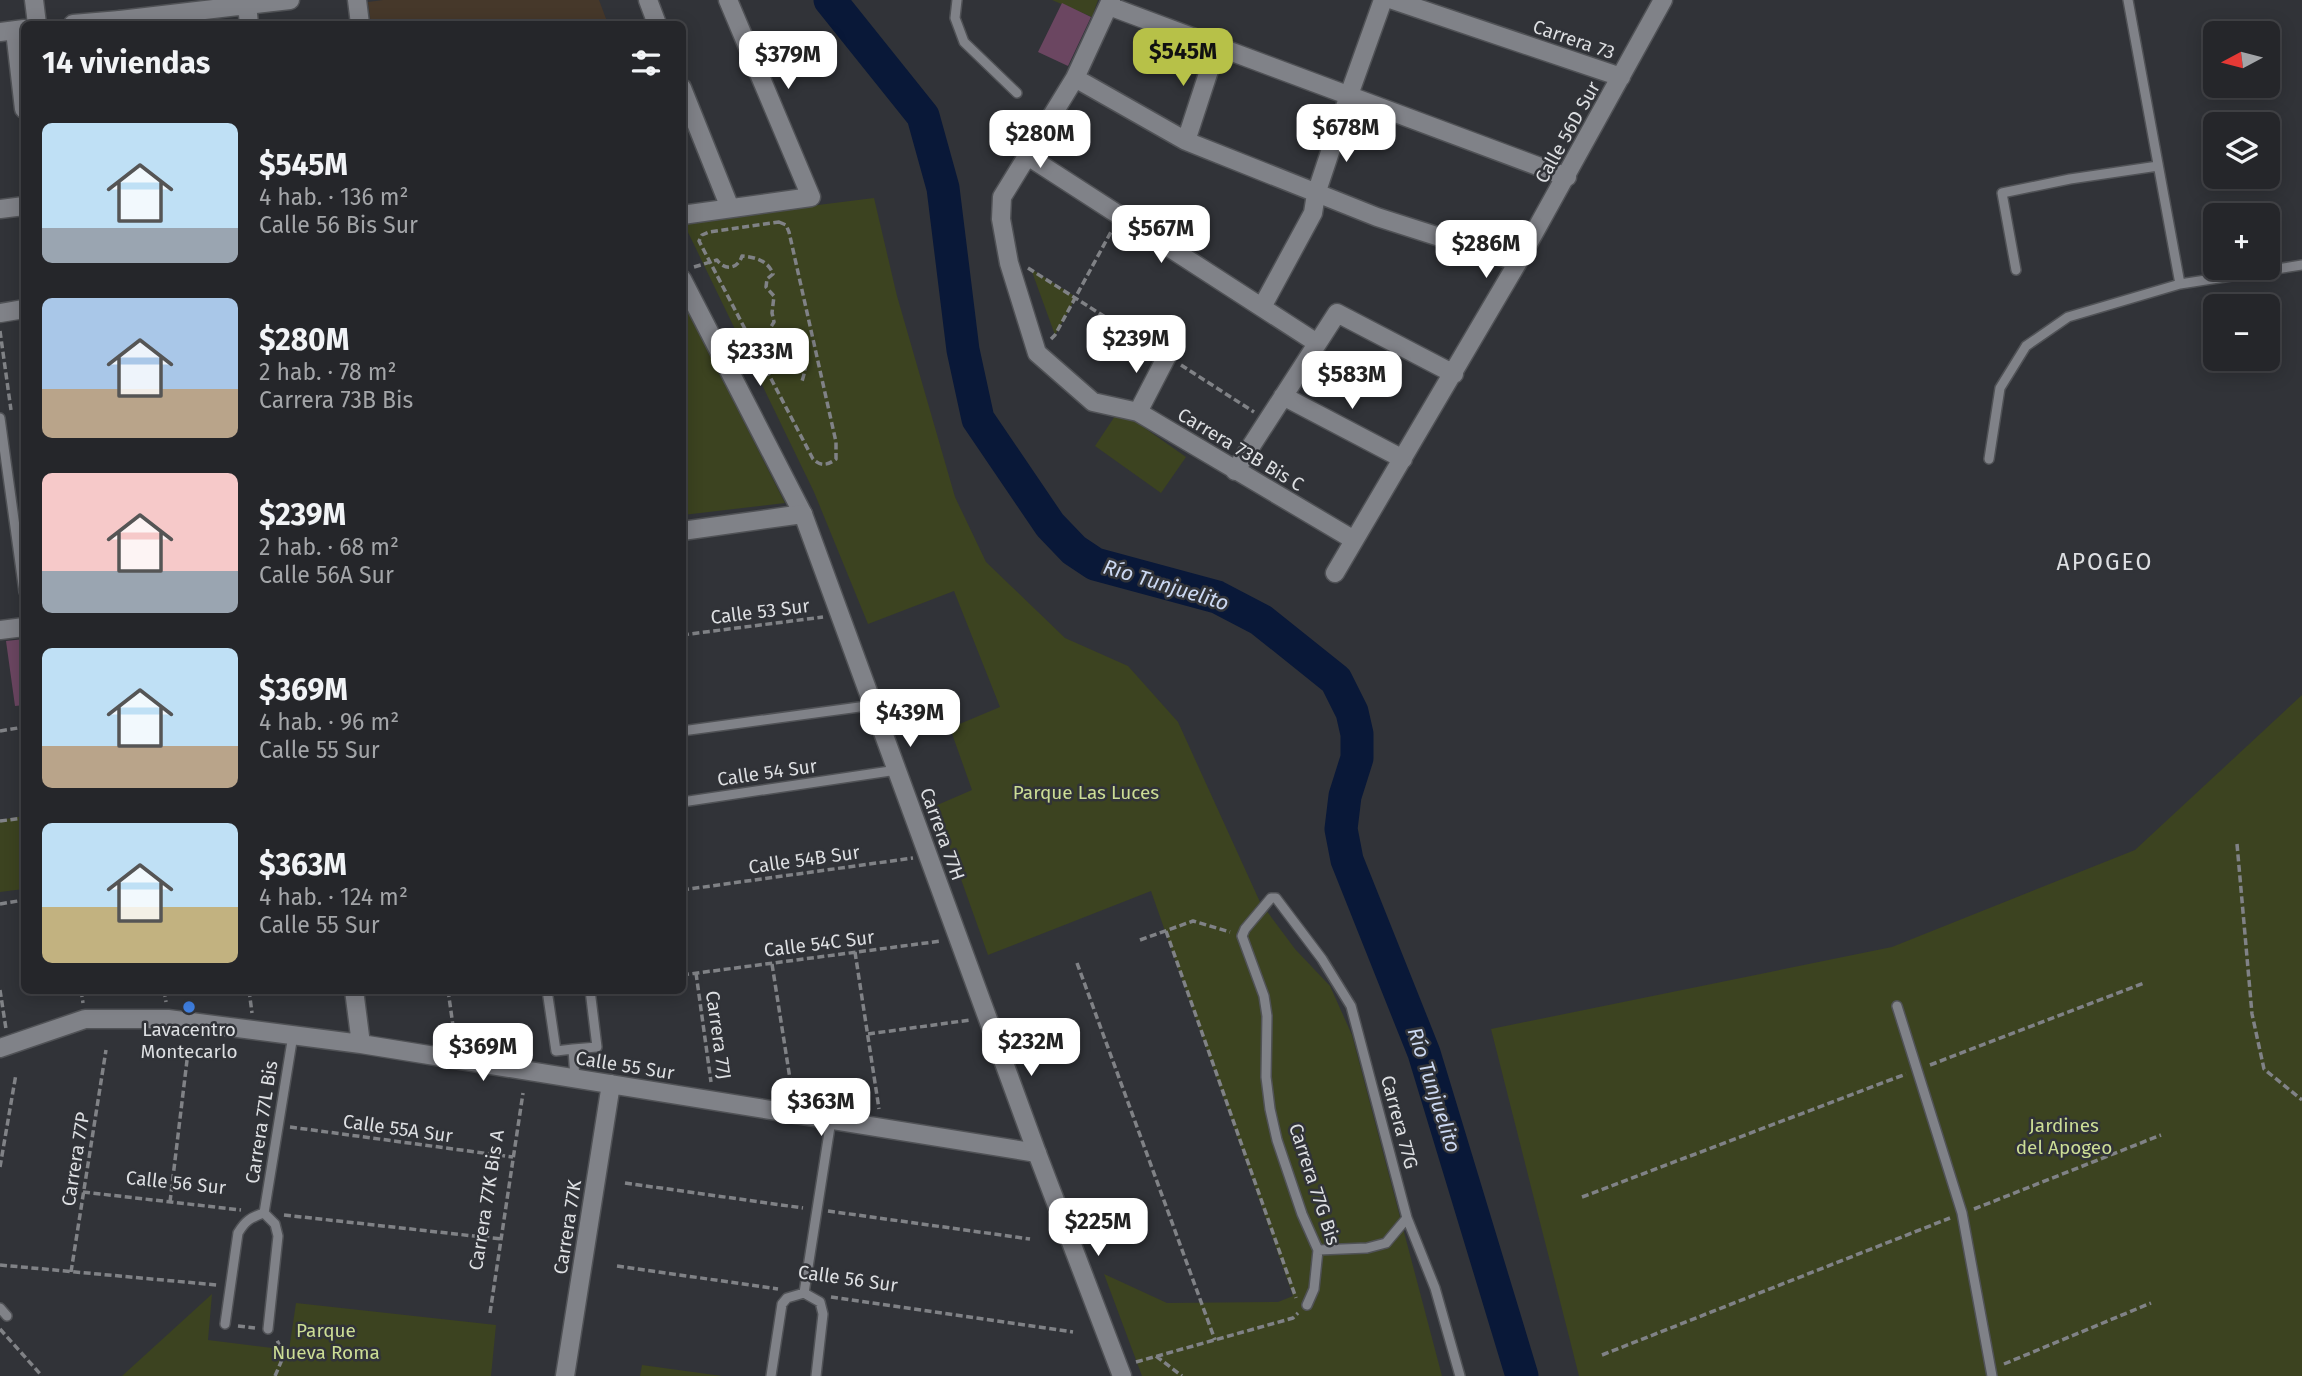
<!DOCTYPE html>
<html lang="es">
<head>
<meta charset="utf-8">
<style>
	:root { --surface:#25262a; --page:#313236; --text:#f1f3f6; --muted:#a3a5a8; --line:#424347; --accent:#b7c148 }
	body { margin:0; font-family:"Fira Sans",sans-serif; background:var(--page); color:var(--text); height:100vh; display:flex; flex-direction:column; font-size:26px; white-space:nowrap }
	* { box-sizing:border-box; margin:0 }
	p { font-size:23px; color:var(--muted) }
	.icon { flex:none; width:38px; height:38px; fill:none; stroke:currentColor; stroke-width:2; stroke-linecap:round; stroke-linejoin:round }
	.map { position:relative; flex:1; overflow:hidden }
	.panel { position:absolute; left:21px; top:21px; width:665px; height:973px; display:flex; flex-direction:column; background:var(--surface); border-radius:10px; box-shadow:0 4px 18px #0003,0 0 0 2px var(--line) }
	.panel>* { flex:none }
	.needle { width:46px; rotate:263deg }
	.fabs { position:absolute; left:2203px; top:21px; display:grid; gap:14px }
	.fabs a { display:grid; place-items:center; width:77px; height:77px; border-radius:10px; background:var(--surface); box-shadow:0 4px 18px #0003,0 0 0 2px var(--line); font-size:35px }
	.price { position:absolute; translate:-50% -60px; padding:0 16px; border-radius:14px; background:#fff; color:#222; font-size:23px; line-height:46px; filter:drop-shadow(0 2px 4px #0008) }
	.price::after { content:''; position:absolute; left:50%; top:42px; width:21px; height:16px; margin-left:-10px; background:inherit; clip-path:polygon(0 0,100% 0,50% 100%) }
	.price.selected { background:var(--accent); color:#111 }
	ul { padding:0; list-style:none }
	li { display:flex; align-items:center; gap:21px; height:175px; padding:0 21px }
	li span { display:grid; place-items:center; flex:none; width:196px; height:140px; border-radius:10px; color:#555 }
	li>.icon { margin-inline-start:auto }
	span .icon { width:84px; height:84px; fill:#fffc; stroke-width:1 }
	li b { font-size:30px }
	h2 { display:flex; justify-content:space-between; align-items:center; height:84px; padding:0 21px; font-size:30px }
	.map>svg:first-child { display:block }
	.education { fill:#46382a }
	.park { fill:#3c4320 }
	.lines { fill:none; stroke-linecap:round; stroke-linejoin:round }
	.river { stroke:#091838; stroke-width:33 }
	.building { fill:#6b4661 }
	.lane-casing { stroke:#505256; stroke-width:12 }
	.street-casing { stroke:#505256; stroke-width:21 }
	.secondary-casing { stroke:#505256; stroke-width:21 }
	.path { stroke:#808286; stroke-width:3.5; stroke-dasharray:7 3.5; stroke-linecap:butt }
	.lane { stroke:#808288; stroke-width:9 }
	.street { stroke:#808288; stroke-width:18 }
	.secondary { stroke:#808288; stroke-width:18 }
	.shop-dot { fill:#3f7fe0; stroke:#313338; stroke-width:2.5 }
	.labels { text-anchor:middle; stroke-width:5; stroke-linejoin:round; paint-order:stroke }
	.street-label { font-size:19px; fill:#dddfe2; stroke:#313338 }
	.park-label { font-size:19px; fill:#ccdd95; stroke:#313338 }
	.poi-label { font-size:19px; fill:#dddfe2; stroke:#313338 }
	.water-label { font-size:21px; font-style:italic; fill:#ccd9f3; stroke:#313338 }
	.quarter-label { font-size:23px; letter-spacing:2px; fill:#dddfe2; stroke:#313338 }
</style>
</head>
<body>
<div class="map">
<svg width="2302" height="1376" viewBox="0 0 2302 1376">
	<rect width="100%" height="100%" fill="#313338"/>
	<path class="education" d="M383 0H599L608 24H371L368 2Z"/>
	<path class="park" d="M1052 0H1098L1092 17Z
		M874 198 897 296 955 497 986 562 1065 638 1128 666 1178 722 1260 902 1295 949 1330 986 1352 1035 1442 1376H1142L1104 1274 1167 1303 1278 1302 1293 1296 1151 891 988 955 935 806 972 790 950 728 1000 707 954 591 868 624 814 492 683 222Z
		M1031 269 1076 297 1055 335Z
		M682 302H683L785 503 683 515Z
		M1119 410 1186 457 1161 493 1095 446Z
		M2302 695V1376H1579L1491 1029 1892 947 2135 850Z
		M24 816V889L0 892V820Z
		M212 1294 208 1340 289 1350 296 1303 496 1325 491 1376H122Z
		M642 1365 722 1376H640Z"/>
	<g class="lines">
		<path class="river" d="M830 0 923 116 943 188 963 350 978 419 1050 525 1074 550 1095 564 1217 597 1261 620 1336 680 1352 712 1357 734V758L1345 796 1341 829 1347 860 1424 1053 1522 1376"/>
	</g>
	<path class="building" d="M1062 3 1091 17 1068 66 1038 52Z
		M24 639V705L15 706 6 641Z"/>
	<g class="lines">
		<g class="lane-casing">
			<path id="lane" d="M957 0 955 18 964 42 1017 93
				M2016 270 2002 193 2070 179 2158 166
				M2180 284 2302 265
				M0 418 24 592
				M1989 459 2000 388 2026 346 2068 317 2180 284 2128 0
				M682 731 874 705
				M682 802 897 770
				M547 990 556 1051 573 1049 575 1078
				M1897 1006 1962 1213 1992 1376
				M573 1049 597 1047 590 990
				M264 1213 275 1224 278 1236 268 1329
				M1318 1250 1367 1248 1386 1243 1407 1218
				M804 1293 820 1302 823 1314 816 1376
				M1307 1305 1314 1289 1318 1250 1302 1214 1277 1140 1270 1109 1266 1077 1267 1016 1264 996 1242 936 1245 929 1271 898H1276L1322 959 1351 1006 1407 1218 1435 1288 1460 1376
				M0 1308 7 1316
				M225 1324 238 1233C245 1221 251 1217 264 1213L293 1035
				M771 1376 782 1304 787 1298 804 1293 831 1120"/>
		</g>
		<g class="street-casing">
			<path id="street" d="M34 0 37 24
				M357 0 360 24
				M648 0 657 24
				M1111 0 1075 78 1002 197 1001 219 1009 263 1037 353 1093 402 1138 412 1354 540
				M1393 0 1621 77
				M247 5 249 24
				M1109 6 1567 177
				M120 20 290 0
				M15 31 24 109
				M1075 78 1186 141 1377 217 1518 262
				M682 88 730 208
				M1186 141 1217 46
				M1026 155 1317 343
				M0 209 24 206
				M682 215 811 197 728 0
				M682 279 803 514
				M1262 307 1313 213 1316 194 1349 95 1383 0
				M0 313 24 309
				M1283 396 1403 459
				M1138 412 1167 356
				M1235 471 1337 313 1454 374
				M1335 573 1518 262 1663 0
				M354 990 361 1044
				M0 1048 85 1019H168L361 1044 1037 1153
				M565 1376 611 1084"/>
		</g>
		<g class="secondary-casing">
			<path id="secondary" d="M73 24 120 20 121 24
				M0 32 24 29
				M682 531 803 514 1037 1153 1122 1376
				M0 630 24 627"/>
		</g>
		<path class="path" d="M779 222 786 225 789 232 836 442V459C828 465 821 467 813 459L699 241 702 235 709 232Z
			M694 267 717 260C725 271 738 269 742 256 754 257 768 260 773 274L767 279 766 287 774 296 772 313 774 322 769 330 768 339 777 349 786 350 794 346C807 354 807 367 802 381
			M1028 268 1154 348
			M0 331 11 410
			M1051 339 1055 335 1112 230
			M742 360 770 343
			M1181 365 1254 412
			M682 635 823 617
			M0 731 24 727
			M0 821 24 818
			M2237 844 2252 1014 2264 1069 2302 1100
			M682 890 913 858
			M0 904 24 900
			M1166 931 1296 1298
			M1140 940 1193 921 1230 932
			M855 952 879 1109
			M1077 963 1215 1340
			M772 964 793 1098
			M696 973 711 1082
			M682 975 941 941
			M0 990 6 1029
			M81 990 83 1003
			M164 990 166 1002
			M249 990 252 1013
			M448 990 455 1040
			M560 993 577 990
			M868 1034 970 1020
			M1930 1065 2144 983
			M290 1127 513 1157
			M0 1167 16 1074
			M625 1183 803 1208
			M83 1192 241 1210
			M1582 1197 1906 1074
			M170 1202 188 1052
			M1974 1209 2161 1135
			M828 1211 1030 1239
			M284 1215 501 1239
			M0 1265 217 1285
			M617 1266 778 1289
			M71 1272 106 1050
			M831 1297 1073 1332
			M490 1313 523 1093
			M238 1326 255 1328
			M0 1329 42 1376
			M1602 1355 1950 1218
			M1156 1356 1182 1376
			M1136 1362 1293 1318 1298 1313
			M2004 1364 2151 1303
			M275 1376 284 1355 276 1338"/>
		<use href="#lane" class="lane"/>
		<use href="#street" class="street"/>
		<use href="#secondary" class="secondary"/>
	</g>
	<circle class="shop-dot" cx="189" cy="1007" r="7"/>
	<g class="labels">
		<g class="street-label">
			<text transform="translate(1574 39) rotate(19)" y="7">Carrera 73</text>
			<text transform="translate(1567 132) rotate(-61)" y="7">Calle 56D Sur</text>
			<text transform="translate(1241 449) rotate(31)" y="7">Carrera 73B Bis C</text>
			<text transform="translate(760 611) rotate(-7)" y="7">Calle 53 Sur</text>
			<text transform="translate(767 772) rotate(-8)" y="7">Calle 54 Sur</text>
			<text transform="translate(943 834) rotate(70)" y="7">Carrera 77H</text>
			<text transform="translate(804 859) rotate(-8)" y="7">Calle 54B Sur</text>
			<text transform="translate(819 943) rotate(-7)" y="7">Calle 54C Sur</text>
			<text transform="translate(719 1035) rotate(82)" y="7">Carrera 77J</text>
			<text transform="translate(625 1065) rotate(9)" y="7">Calle 55 Sur</text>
			<text transform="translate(261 1122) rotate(-81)" y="7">Carrera 77L Bis</text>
			<text transform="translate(1400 1122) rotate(75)" y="7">Carrera 77G</text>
			<text transform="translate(398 1128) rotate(8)" y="7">Calle 55A Sur</text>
			<text transform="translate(75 1159) rotate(-81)" y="7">Carrera 77P</text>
			<text transform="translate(176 1182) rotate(6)" y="7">Calle 56 Sur</text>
			<text transform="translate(1315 1184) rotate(72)" y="7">Carrera 77G Bis</text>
			<text transform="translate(486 1200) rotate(-81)" y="7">Carrera 77K Bis A</text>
			<text transform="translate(567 1227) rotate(-81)" y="7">Carrera 77K</text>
			<text transform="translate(848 1278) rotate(8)" y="7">Calle 56 Sur</text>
		</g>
		<g class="park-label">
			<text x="1086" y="799">Parque Las Luces</text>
			<text x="2064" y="1132">Jardines<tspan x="2064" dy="22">del Apogeo</tspan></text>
			<text x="326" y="1337">Parque<tspan x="326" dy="22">Nueva Roma</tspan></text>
		</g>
		<g class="poi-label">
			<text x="189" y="1036">Lavacentro<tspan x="189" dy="22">Montecarlo</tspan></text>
		</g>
		<g class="water-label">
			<text transform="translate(1166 585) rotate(17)" y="7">Río Tunjuelito</text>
			<text transform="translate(1434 1090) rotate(72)" y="7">Río Tunjuelito</text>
		</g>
		<g class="quarter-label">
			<text x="2105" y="570">APOGEO</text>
		</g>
	</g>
</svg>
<div class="fabs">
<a><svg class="needle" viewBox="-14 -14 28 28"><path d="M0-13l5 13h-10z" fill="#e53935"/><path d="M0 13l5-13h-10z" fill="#a3a5a8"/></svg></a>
<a><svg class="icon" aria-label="layers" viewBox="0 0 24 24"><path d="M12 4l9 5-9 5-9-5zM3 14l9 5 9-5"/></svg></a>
<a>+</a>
<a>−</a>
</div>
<b class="price selected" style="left:1183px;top:88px">$545M</b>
<b class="price" style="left:788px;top:91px">$379M</b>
<b class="price" style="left:1346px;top:164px">$678M</b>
<b class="price" style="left:1040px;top:170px">$280M</b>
<b class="price" style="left:1161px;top:265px">$567M</b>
<b class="price" style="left:1486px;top:280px">$286M</b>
<b class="price" style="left:1136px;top:375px">$239M</b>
<b class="price" style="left:760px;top:388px">$233M</b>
<b class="price" style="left:1352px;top:411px">$583M</b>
<b class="price" style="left:910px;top:749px">$439M</b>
<b class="price" style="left:1031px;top:1078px">$232M</b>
<b class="price" style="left:483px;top:1083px">$369M</b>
<b class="price" style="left:821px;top:1138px">$363M</b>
<b class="price" style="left:1098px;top:1258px">$225M</b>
<section class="panel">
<h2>14 viviendas<svg class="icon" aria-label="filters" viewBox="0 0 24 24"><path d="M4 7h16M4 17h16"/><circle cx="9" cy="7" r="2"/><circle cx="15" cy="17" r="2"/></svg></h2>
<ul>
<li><span style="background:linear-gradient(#bfe0f5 75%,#9aa5b1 0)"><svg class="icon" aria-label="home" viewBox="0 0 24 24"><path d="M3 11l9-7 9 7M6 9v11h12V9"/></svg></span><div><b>$545M</b><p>4 hab. · 136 m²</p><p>Calle 56 Bis Sur</p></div></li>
<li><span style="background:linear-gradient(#a9c7e8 65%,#b9a48a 0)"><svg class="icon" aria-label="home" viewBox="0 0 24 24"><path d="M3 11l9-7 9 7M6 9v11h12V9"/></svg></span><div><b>$280M</b><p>2 hab. · 78 m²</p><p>Carrera 73B Bis</p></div></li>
<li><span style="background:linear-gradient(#f6c9c9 70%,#9aa5b1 0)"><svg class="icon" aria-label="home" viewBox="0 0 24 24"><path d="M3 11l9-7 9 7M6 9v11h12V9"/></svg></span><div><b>$239M</b><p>2 hab. · 68 m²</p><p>Calle 56A Sur</p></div></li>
<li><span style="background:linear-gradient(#bfe0f5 70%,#b9a48a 0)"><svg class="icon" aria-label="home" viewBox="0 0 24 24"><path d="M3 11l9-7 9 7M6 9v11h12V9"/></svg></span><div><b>$369M</b><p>4 hab. · 96 m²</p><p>Calle 55 Sur</p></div></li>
<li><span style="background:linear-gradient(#bfe0f5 60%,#c2b280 0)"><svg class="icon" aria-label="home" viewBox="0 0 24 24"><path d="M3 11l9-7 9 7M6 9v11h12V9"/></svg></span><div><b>$363M</b><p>4 hab. · 124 m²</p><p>Calle 55 Sur</p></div></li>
</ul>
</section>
</div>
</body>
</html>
